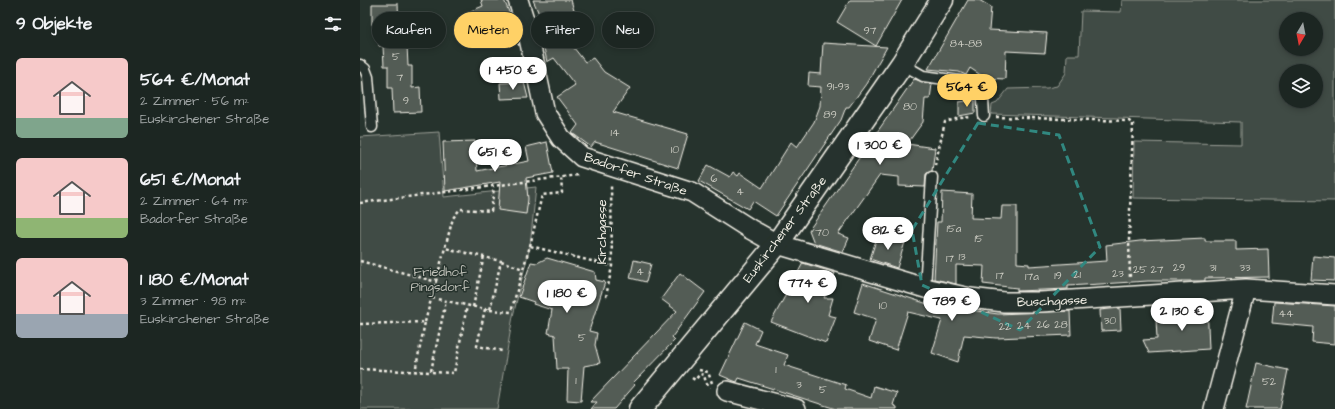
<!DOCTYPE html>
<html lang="de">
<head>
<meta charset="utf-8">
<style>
	:root { --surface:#1c2622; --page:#252e2a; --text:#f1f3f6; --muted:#a0a5a5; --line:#3a4340; --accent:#ffd166 }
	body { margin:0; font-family:"Architects Daughter",sans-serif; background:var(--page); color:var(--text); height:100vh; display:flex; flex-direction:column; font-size:15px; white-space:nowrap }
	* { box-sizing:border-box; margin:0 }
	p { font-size:13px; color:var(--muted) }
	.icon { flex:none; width:22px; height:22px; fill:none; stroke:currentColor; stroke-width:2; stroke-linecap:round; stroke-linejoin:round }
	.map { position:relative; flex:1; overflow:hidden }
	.details { display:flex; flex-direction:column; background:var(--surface); width:360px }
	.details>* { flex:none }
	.hud { position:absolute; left:12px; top:12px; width:380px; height:36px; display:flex; gap:8px }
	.needle { width:26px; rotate:190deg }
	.controls { position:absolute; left:919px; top:12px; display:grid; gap:8px }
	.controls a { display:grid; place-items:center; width:44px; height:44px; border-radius:50%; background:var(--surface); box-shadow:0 2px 6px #0003,0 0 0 1px var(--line); font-size:20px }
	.price { position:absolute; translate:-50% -34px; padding:0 9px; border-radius:14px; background:#fff; color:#222; font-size:13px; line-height:26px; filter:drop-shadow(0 1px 2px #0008) }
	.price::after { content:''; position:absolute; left:50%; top:24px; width:12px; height:9px; margin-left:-6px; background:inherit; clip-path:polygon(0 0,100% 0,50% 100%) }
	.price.active { background:var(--accent); color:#111 }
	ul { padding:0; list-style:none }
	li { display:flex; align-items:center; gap:12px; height:100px; padding:0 16px }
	li span { display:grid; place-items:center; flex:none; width:112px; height:80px; border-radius:6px; color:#555 }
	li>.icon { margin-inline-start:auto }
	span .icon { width:48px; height:48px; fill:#fffc; stroke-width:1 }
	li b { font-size:17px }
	h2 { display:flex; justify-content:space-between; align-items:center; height:48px; padding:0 16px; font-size:17px }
	.tag { padding:0 14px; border-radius:18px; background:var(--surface); box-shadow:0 2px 6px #0003,0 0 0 1px var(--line); font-size:14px; line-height:36px }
	.tag.active { background:var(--accent); color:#111 }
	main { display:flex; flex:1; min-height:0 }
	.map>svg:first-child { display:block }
	.green { fill:#414b45; stroke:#9a9e96; fill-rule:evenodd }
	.building { fill:#525c55; stroke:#f4f1e8 }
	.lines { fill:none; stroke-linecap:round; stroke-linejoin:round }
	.service-casing { stroke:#f4f1e8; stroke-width:13 }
	.minor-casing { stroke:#f4f1e8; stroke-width:22 }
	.secondary-casing { stroke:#f4f1e8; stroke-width:25 }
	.path { stroke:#f4f1e8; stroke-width:2.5; stroke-dasharray:3 3; stroke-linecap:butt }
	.service { stroke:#26332d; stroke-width:10 }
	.minor { stroke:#26332d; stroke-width:19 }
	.secondary { stroke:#26332d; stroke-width:22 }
	.marked { fill:none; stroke:#318880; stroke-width:3; stroke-dasharray:8 5; stroke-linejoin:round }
	.labels { text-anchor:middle; stroke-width:3; stroke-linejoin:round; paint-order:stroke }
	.number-label { font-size:11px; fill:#ccccc3 }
	.street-label { font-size:13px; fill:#f4f1e8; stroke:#26332d }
	.park-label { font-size:13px; fill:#bebfb7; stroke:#26332d }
</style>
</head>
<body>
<main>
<section class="details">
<h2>9 Objekte<svg class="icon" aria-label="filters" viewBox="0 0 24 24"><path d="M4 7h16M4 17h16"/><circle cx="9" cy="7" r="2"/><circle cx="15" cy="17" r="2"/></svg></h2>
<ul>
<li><span style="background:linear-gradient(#f6c9c9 75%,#7fa58c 0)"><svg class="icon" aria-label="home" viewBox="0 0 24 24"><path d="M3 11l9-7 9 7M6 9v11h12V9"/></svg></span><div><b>564 €/Monat</b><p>2 Zimmer · 56 m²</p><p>Euskirchener Straße</p></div></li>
<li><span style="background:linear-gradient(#f6c9c9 75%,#8fb573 0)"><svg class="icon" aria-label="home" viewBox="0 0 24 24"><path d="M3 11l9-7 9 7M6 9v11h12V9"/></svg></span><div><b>651 €/Monat</b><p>2 Zimmer · 64 m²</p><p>Badorfer Straße</p></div></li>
<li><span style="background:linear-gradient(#f6c9c9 70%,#9aa5b1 0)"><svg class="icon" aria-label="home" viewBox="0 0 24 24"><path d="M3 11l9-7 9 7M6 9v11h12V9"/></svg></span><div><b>1 180 €/Monat</b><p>3 Zimmer · 98 m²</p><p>Euskirchener Straße</p></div></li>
</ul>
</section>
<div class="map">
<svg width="975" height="409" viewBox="0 0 975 409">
	<rect width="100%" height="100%" fill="#26332d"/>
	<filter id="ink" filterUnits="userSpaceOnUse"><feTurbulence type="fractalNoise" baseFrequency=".025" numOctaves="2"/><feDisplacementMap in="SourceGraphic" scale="8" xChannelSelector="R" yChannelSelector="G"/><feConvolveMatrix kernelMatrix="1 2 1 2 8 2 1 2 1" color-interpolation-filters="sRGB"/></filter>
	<g filter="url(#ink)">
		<path class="green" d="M762 0H975V201L773 198 774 142 881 144V122L631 114 632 105 637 103 648 89 687 88 697 86 706 73 707 55H719L721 11 761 12ZM926 19H956V49H926ZM926 71H956V101H926Z
			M79 132 84 197 176 187 170 246 153 316 137 409H0V137Z"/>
		<path class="building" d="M121 0H144L154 24 159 46 144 27 122 37 111 11 123 6Z
			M173 0H211L215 14 205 17 210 43 225 62 233 58 244 72 270 88 253 112 328 134 318 168 235 142 231 147 212 133 218 125 197 97 215 85 194 58 187 62 179 24 183 23Z
			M490 0H542L516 46 477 22Z
			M608 0H619L631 7 629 30 687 33 685 53 646 51 645 79 625 78 610 68 606 75 599 72 568 69Z
			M12 4H38L39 25H43V45H47L48 66H52V88L60 87 61 112 33 113 32 88H28V66H24L23 46H19V25H12Z
			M463 43 527 47 506 84 489 107H486L481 120 416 216 393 201 388 209 339 181 348 165 370 177 373 172 378 176 380 173 402 188 431 142 437 147 454 122 460 106 461 87 448 86 449 73 461 74Z
			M554 79 572 84 570 99H565L563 122 547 144 575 148 572 171 566 174 565 187 539 186V177L520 175 478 234 489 238 483 252 454 243 449 230Z
			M164 82 168 98 141 99 140 83Z
			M615 100V113L599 116V102Z
			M115 141 117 171 169 161 166 147 187 142 193 173 166 178 168 199 166 214 138 210 140 182 85 191 83 142Z
			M582 192 612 194 611 218 641 219 642 206H657V263L669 264V266L747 261 746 245 780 241 845 238V241H876V250L908 249 909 277 845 278V281H788L708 286V289L657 291V288L623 284 624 266 596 265V284L574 279 577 222H581Z
			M518 234 545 242 537 268 510 259Z
			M953 256 975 258V281L951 280Z
			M187 258 235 272 236 280 245 282 229 331 237 333 235 345 240 363 224 366 221 401 207 400 208 369H197L195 335 188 333 192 310 173 304 174 302 159 297 171 262 177 263Z
			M274 260 291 264 286 282 270 278Z
			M443 263 475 273 464 298H473L468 315 476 317 466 343 411 322Z
			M320 273 345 292 312 337 315 340 273 383 275 385 254 409H231L237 402H230L317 311 301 299Z
			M503 283 574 306 576 302 609 310 638 314 710 311 711 335 636 338 604 335 598 362 572 353 582 320 548 312 536 350 509 341 516 319 494 312Z
			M914 302 975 306V344L952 342 953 327 912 323Z
			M847 303 849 349 789 353 783 340 797 339 796 319 830 318 827 304Z
			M760 308 761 330 741 331 740 310Z
			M385 322 401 330 395 344 428 355 424 365 486 385 485 389 511 398 514 386 537 393 533 405 537 407V409H476L379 378 377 382 374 381 360 375Z
			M896 363 928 370 920 409H886Z"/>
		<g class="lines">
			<g class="service-casing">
				<path id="service" d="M542 64 563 76 622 84 624 116
					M0 65 5 69 8 77 12 127
					M565 288 572 177"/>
			</g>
			<g class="minor-casing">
				<path id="minor" d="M158 0 167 29 185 113 201 138 222 157 332 192 390 229 417 244 565 288 610 298 644 302H681L886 289 975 295
					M367 391 436 409
					M854 409 886 289"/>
			</g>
			<g class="secondary-casing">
				<path id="secondary" d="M280 409 417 244 542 64 582 0"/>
			</g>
			<path class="path" d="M636 117 769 121 773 124 769 239 770 279
				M575 165 585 122 600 118 611 117
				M0 203 218 175
				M170 246 182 195 202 193 201 177
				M0 261 77 282
				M141 261 163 269 170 246 252 266
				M246 297 252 266 251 184
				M72 298 130 310 141 261 85 248
				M113 307 124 256
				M125 309 117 346 142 351
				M130 310 151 312 163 269
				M65 322 93 218 100 209 131 211 134 187
				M0 324 65 322 55 372
				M0 369 94 373 107 306
				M339 370 348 372 352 383
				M71 371 86 301
				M332 378 335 380 340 374 344 375 346 383 350 388"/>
			<use href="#service" class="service"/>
			<use href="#minor" class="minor"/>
			<use href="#secondary" class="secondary"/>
		</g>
	</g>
	<path class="marked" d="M618 123 699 135 740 247 660 330 562 285 552 230Z"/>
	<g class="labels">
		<g class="number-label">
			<text x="510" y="34">97</text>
			<text x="606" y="47">84-88</text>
			<text x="36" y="60">5</text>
			<text x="40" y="81">7</text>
			<text x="478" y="90">91-93</text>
			<text x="46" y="104">9</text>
			<text x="550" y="110">80</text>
			<text x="470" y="118">89</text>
			<text x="255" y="136">14</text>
			<text x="315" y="153">10</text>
			<text x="354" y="182">6</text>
			<text x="380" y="195">4</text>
			<text x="594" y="232">15a</text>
			<text x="462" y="236">70</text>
			<text x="619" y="242">15</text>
			<text x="602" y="260">13</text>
			<text x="590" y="262">17</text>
			<text x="819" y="271">29</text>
			<text x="853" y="271">31</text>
			<text x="885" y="271">33</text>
			<text x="780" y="273">25</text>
			<text x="797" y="273">27</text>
			<text x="280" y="275">4</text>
			<text x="758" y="277">23</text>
			<text x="717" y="278">21</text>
			<text x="640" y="279">17</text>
			<text x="698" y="279">19</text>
			<text x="672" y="280">17a</text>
			<text x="523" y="309">10</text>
			<text x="926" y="317">44</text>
			<text x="750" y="324">30</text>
			<text x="683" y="328">26</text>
			<text x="701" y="328">28</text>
			<text x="664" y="329">24</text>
			<text x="645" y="330">22</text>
			<text x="222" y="341">5</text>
			<text x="416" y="373">1</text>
			<text x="216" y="384">1</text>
			<text x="909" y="385">52</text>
			<text x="439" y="388">3</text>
			<text x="463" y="393">5</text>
		</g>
		<g class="street-label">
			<text transform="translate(276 173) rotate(19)" y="5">Badorfer Straße</text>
			<text transform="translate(424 229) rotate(-53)" y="5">Euskirchener Straße</text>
			<text transform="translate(241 232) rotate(-90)" y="5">Kirchgasse</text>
			<text transform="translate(692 300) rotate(-2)" y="5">Buschgasse</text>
		</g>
		<g class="park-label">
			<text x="80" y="276">Friedhof<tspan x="80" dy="15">Pingsdorf</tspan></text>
		</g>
	</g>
</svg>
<div class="controls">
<a><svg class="needle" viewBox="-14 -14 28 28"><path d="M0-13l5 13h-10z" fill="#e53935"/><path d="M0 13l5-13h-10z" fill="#a0a5a5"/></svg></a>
<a><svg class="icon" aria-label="layers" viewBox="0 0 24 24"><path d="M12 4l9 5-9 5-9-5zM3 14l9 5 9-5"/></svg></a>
</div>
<b class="price" style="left:153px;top:91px">1 450 €</b>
<b class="price active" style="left:607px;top:108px">564 €</b>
<b class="price" style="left:520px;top:166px">1 300 €</b>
<b class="price" style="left:135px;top:173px">651 €</b>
<b class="price" style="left:528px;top:251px">812 €</b>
<b class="price" style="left:448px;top:304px">774 €</b>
<b class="price" style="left:207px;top:314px">1 180 €</b>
<b class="price" style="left:592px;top:322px">789 €</b>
<b class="price" style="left:822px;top:332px">2 130 €</b>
<div class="hud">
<a class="tag">Kaufen</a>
<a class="tag active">Mieten</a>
<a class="tag">Filter</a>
<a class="tag">Neu</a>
</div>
</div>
</main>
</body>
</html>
